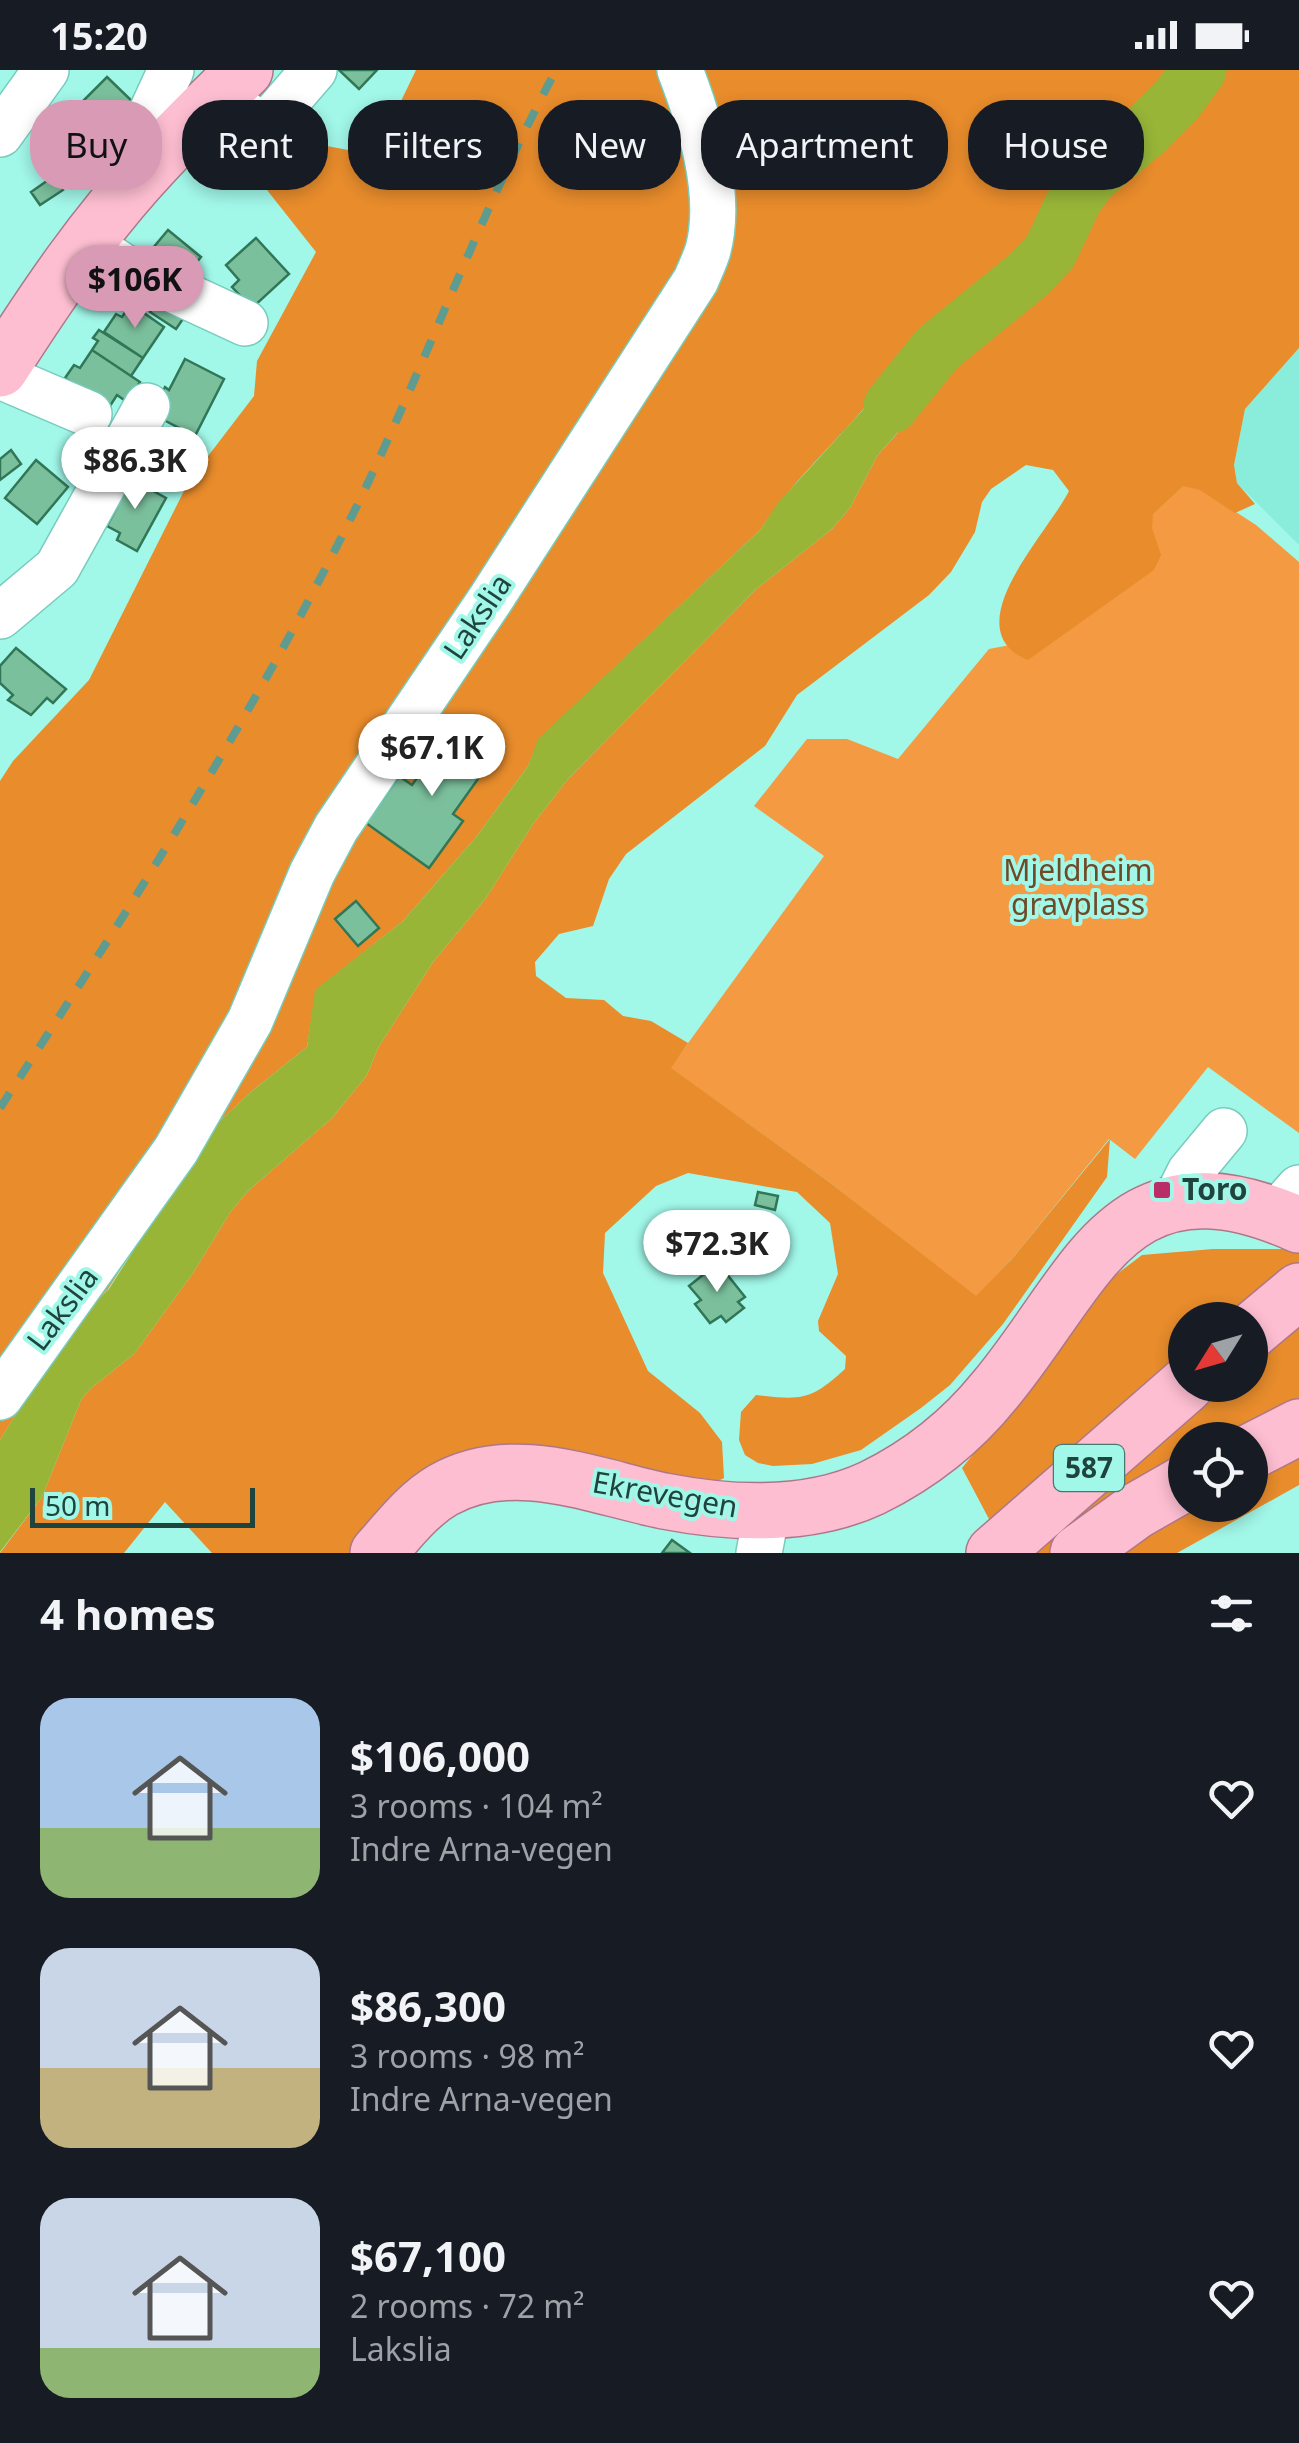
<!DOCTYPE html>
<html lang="en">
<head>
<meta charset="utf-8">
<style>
	:root { --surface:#171b24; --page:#20242c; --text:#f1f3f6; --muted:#9ea1a6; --accent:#d89ab5 }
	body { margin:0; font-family:"Noto Sans",sans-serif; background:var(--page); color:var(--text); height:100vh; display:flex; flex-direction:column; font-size:38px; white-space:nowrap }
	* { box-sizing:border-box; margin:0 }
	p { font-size:32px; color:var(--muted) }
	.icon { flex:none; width:55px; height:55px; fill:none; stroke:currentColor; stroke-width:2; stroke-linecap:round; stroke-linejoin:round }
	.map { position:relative; height:1483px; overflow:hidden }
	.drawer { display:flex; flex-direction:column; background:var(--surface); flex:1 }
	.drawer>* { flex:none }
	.banner { position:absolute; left:30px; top:30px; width:1240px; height:90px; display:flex; gap:20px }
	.needle { width:65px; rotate:233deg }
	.controls { position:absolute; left:1168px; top:1232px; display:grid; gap:20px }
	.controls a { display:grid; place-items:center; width:100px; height:100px; border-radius:50%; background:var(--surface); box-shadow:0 5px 15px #0003; font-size:50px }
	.scale { position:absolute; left:30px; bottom:25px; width:225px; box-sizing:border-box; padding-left:10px; border:5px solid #1f433d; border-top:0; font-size:28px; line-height:35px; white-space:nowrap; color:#1f433d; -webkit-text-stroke:8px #a1f7e8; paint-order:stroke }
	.price { position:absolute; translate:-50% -85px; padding:0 22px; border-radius:35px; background:#fff; color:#222; font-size:32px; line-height:65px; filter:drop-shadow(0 2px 5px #0008) }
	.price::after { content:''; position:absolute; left:50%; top:60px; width:30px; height:22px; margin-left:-15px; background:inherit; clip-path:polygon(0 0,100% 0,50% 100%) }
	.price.current { background:var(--accent); color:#111 }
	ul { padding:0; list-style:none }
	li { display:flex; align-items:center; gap:30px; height:250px; padding:0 40px }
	li span { display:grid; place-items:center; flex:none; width:280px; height:200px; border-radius:30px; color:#555 }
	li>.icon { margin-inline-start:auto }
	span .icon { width:120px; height:120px; fill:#fffc; stroke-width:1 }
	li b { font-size:42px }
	h2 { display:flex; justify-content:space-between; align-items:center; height:120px; padding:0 40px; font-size:42px }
	.chip { padding:0 35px; border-radius:40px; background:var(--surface); box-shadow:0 5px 15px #0003; font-size:35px; line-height:90px }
	.chip.current { background:var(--accent); color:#111 }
	.status { display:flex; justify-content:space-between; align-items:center; height:70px; padding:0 50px; background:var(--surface); direction:ltr }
	.status svg { height:28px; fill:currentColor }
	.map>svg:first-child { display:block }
	.built { fill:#8aeddb }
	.green { fill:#f49a42 }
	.forest { fill:#e88c2c; fill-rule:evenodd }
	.water { fill:#98b538 }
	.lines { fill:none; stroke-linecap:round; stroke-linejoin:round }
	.river { stroke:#98b538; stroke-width:55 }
	.building { fill:#7bc09d; stroke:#317757; stroke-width:2.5 }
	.minor-casing { stroke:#77ccbd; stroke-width:48 }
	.major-casing { stroke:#ae7789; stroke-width:58 }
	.minor { stroke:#fff; stroke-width:45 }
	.major { stroke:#fdbed1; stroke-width:55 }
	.rail { stroke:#5e9b90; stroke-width:8; stroke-dasharray:18 18; stroke-linecap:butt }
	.poi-dot { fill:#b92e66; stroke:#a1f7e8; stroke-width:4 }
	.labels { text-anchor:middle; stroke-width:8; stroke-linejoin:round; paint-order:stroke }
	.shield { fill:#a1f7e8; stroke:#467970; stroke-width:2.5 }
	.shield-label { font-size:28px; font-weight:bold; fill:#1f433d }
	.street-label { font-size:30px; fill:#1f433d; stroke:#a1f7e8 }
	.park-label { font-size:30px; fill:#704926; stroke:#a1f7e8 }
	.poi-label { font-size:30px; font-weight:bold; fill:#1f433d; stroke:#a1f7e8; text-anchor:start }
</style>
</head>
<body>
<div class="status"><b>15:20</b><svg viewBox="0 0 49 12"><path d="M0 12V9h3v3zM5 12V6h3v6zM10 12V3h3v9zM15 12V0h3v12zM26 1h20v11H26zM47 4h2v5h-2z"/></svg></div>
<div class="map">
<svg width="1299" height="1483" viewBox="0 0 1299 1483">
	<rect width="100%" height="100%" fill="#a1f7e8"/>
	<path class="built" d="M1299 278V475L1237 413 1234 395 1245 339Z"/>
	<path class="green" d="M1191 413 1256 455 1299 492V1063L1208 997 1135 1089 1109 1069 1012 1189 976 1227 828 1111 670 998 824 786 754 736 807 669H847L898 689 989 579 1032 571 1156 425Z"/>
	<path class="forest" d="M416 0H1299V278L1245 339 1234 395 1237 413 1255 434 1235 443 1200 420 1183 416 1153 444 1152 458 1161 485 1154 500 1028 590C952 559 1049 462 1069 421L1053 400 1026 395 991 419 982 432 975 462 951 502 929 525 797 625 765 676 626 784 609 809 593 856 559 864 535 892 536 906 566 928 604 930 623 946 651 951 688 973 671 998 828 1111 976 1226 1012 1189 1110 1069 1107 1107 1003 1254 950 1315 921 1338 861 1380 812 1394 773 1396 758 1393 745 1385 739 1370 741 1342 756 1325C802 1330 810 1331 845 1299L846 1286 819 1261 818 1251 838 1204 830 1153 797 1122 688 1103 656 1116 605 1163 603 1203 648 1301 700 1343 722 1372 724 1408 697 1422 565 1383 353 1483H212L165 1432 124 1483H0L42 1427 81 1330 90 1319 134 1284 193 1203 231 1141 249 1120 332 1048 367 1005 378 978 433 892 486 828 533 754 568 709 755 520 832 459 850 438 877 386 937 319 944 306 945 292 899 291C861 353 800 398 761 459L539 669 528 696 477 766 403 851 316 920 307 977 252 1021 210 1060 108 1219C64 1263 33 1318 0 1370V711L13 691 89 610 189 411 254 326 257 291 316 182 267 120 311 73 375 85Z
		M1299 1166V1415L1177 1483H1007L962 1398 1037 1307 1109 1210 1142 1185 1213 1179H1282ZM1185 1250H1250V1315H1185ZM1185 1370H1250V1435H1185Z"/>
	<path class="water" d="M925 273C946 284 948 298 937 318L877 386 850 438 832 459 755 520 568 709 533 754 486 828 433 892 378 978 367 1005 332 1048 249 1120 231 1141 193 1203 134 1284 90 1319 81 1330 42 1427 0 1482V1370L46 1296 89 1238 109 1219 210 1060 252 1021 307 977 315 920 403 851 477 766 528 696 538 669 761 459 777 434 882 319 899 291Z"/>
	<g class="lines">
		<path class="river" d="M891 336 937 279 1028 205 1050 182 1075 129 1092 106 1145 62 1177 30 1199 0"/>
	</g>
	<path class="building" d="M339 0H377L359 19Z
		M107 7 135 34 108 62 101 54 92 62 82 63 73 53 84 38 80 34Z
		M54 106 63 120 40 135 31 122Z
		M168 160 201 187 180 213 147 185Z
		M256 168 289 204 252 238 232 217 239 210 226 195Z
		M161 225 187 243 176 259 150 242Z
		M131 234 164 257 143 288 104 262 116 244 122 247Z
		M99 260 143 288 131 306 92 280 98 271 93 268Z
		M92 280 140 312 127 332 117 325 108 339 65 308 74 295 80 298Z
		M185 289 224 309 195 366 156 346 157 332 165 317 169 320Z
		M11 380 21 394 0 410V389Z
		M36 390 68 417 37 454 5 428Z
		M160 392 177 401 169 415 153 406Z
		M126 406 166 428 137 481 117 470 120 463 107 456 117 437 111 433Z
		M16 578 66 619 53 633 47 628 31 645 8 630 13 625 0 613V596Z
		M454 656 495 685 453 744 463 751 429 798 366 753 399 706 412 715Z
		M356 831 379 858 358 876 335 849Z
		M758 1122 778 1126 775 1140 755 1135Z
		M718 1193 745 1227 738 1232 744 1238 726 1252 721 1246 710 1253 695 1234 701 1230 689 1216Z
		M672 1470 690 1483H662Z"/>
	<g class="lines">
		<g class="minor-casing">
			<path id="minor" d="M221 23 251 49 269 52 314 0
				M0 64 46 0
				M120 118 116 110 117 104 141 65 171 0
				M86 172 122 196 245 253
				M0 306 89 344
				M0 546 57 498 147 336
				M1175 1132 1190 1102 1224 1061
				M1275 1145 1299 1118
				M0 1327 176 1080 250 951 312 803 336 758 490 530 696 210C700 200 705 190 708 180 723 124 700 52 680 0
				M759 1483 767 1441"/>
		</g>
		<g class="major-casing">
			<path id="major" d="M0 299C46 227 94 156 152 94 182 61 213 31 245 0
				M1250 1262 1299 1221
				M1250 1382 1299 1357
				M378 1483C398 1461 417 1435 443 1420 512 1381 593 1416 664 1431 731 1444 808 1448 872 1418 919 1395 962 1361 995 1320 1088 1209 1119 1075 1299 1155
				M994 1483 1186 1315
				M1078 1483 1136 1441 1185 1413"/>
		</g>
		<use href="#minor" class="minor"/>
		<use href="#major" class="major"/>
		<path class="rail" d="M0 1038C123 848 247 657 348 454 422 305 478 146 556 0"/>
	</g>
	<rect class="poi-dot" x="1152" y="1110" width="20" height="20" rx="5"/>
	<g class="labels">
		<rect class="shield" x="1054" y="1375" width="70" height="46" rx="8"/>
		<g class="shield-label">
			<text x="1089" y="1408">587</text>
		</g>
		<g class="street-label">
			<text transform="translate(478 547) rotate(-56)" y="10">Lakslia</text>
			<text transform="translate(63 1239) rotate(-53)" y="10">Lakslia</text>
			<text transform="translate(665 1425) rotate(10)" y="10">Ekrevegen</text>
		</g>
		<g class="park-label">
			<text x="1078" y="811">Mjeldheim<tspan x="1078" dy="34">gravplass</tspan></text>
		</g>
		<g class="poi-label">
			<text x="1182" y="1130">Toro</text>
		</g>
	</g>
</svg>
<div class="controls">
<a><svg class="needle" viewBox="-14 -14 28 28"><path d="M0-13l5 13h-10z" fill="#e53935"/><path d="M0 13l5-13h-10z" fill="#9ea1a6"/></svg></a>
<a><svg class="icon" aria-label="locate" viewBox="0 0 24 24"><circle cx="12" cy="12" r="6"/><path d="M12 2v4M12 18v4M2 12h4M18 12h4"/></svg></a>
</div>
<div class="scale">50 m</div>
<b class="price current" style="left:135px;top:261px">$106K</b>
<b class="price" style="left:135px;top:442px">$86.3K</b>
<b class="price" style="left:432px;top:729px">$67.1K</b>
<b class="price" style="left:717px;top:1225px">$72.3K</b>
<div class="banner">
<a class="chip current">Buy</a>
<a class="chip">Rent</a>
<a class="chip">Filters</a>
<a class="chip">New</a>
<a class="chip">Apartment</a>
<a class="chip">House</a>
</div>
</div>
<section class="drawer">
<h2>4 homes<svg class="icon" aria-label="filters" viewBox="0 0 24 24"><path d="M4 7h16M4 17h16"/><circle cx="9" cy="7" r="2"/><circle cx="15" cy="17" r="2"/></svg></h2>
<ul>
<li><span style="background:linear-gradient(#a9c7e8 65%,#8fb573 0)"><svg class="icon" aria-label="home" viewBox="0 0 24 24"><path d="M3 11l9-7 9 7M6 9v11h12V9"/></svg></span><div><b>$106,000</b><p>3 rooms · 104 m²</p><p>Indre Arna-vegen</p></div><svg class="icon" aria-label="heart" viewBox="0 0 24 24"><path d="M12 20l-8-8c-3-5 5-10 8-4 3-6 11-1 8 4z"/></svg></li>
<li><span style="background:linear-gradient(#c9d6e8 60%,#c2b280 0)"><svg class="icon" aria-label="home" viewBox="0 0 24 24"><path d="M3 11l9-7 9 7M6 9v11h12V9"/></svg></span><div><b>$86,300</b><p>3 rooms · 98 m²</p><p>Indre Arna-vegen</p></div><svg class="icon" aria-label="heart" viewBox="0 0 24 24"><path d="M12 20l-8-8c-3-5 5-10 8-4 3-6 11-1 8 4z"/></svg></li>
<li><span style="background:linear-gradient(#c9d6e8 75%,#8fb573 0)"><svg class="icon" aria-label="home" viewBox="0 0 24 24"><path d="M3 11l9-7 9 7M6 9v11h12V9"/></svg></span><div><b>$67,100</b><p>2 rooms · 72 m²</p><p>Lakslia</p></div><svg class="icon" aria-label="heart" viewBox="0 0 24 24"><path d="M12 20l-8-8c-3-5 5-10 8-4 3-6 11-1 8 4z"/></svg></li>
</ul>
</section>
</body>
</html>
